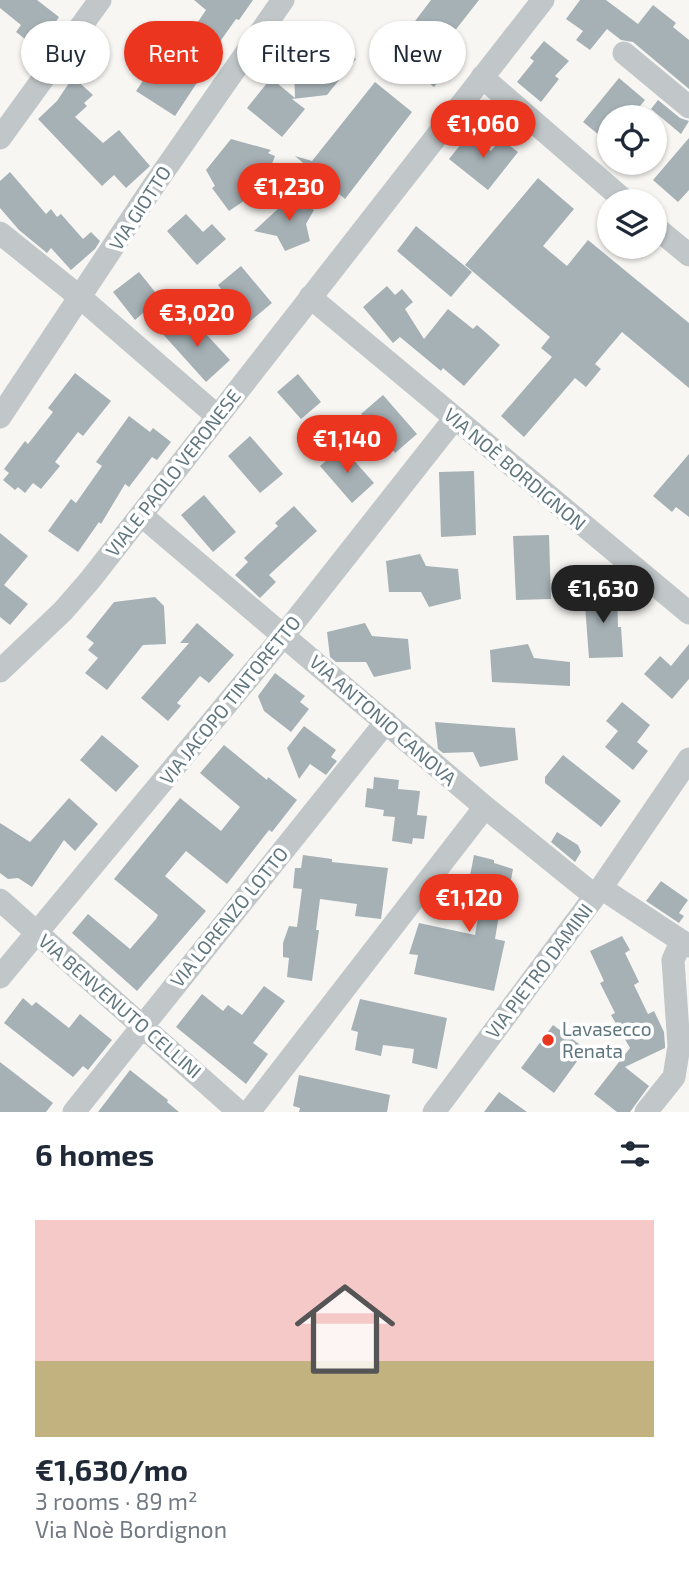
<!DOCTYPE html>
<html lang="en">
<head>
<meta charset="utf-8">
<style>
	:root { --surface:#fff; --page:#f2f2f3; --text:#1f2937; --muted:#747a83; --line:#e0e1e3; --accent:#eb351f }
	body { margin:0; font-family:"Exo 2",sans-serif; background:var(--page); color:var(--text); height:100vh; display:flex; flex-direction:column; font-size:26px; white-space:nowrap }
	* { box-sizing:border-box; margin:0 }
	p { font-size:23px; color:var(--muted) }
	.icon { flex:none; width:38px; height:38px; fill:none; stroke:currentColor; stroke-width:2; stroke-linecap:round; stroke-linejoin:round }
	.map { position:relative; height:1112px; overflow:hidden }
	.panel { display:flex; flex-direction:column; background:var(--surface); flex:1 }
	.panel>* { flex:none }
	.guide { position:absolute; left:21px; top:21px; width:648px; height:63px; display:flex; gap:14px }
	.buttons { position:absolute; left:597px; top:105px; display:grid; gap:14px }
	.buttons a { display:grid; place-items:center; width:70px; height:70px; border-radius:50%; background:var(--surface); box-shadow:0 2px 5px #0004; font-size:35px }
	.price { position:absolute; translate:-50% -60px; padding:0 16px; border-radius:24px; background:var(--accent); color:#fff; font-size:23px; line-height:46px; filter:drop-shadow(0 2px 4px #0008) }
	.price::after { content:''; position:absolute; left:50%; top:42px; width:21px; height:16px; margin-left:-10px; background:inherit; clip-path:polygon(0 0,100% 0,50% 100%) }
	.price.current { background:#222; color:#fff }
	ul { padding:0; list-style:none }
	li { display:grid; align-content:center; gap:14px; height:371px; padding:0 35px }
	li+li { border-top:2px solid var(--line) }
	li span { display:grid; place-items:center; height:217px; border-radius:0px; color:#555 }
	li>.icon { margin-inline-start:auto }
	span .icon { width:126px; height:126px; fill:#fffc; stroke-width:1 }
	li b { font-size:30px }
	h2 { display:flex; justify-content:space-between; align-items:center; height:84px; padding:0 35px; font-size:30px }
	.chip { padding:0 24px; border-radius:32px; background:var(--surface); box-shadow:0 2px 5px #0004; font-size:24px; line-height:63px }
	.chip.current { background:var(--accent); color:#fff }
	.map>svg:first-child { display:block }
	.building { fill:#a6b1b5 }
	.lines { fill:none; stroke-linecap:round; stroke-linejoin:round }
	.minor { stroke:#c1c7c9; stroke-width:23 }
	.poi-dot { fill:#eb351f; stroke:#fff; stroke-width:2.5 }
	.labels { text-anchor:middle; stroke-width:7; stroke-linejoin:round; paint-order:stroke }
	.street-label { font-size:19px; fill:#60767f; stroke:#fff }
	.poi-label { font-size:19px; fill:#60767f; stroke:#fff; text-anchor:start }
</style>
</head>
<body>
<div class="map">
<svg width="689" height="1112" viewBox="0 0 689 1112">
	<rect width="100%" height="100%" fill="#f7f6f3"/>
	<path class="building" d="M0 0H37L59 17 38 49 16 32 21 25 0 8Z
		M194 0H253L239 20 236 19 207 60 210 63 175 116 136 91 172 38 183 44 206 10Z
		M431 0H479L446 42 461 54 434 87 406 65 422 46 406 33Z
		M580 0H606L638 24 653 5 676 23 673 27 689 40V89L633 42 621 40 607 29 590 50 576 40 583 31 566 19Z
		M319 37 334 49 340 47 356 59 327 95 292 99 305 109 282 137 247 108 271 78 295 98 294 68 300 60 296 57 306 45 310 48Z
		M544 41 569 61 555 76 559 79 541 102 517 82 534 61 530 58Z
		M73 77 93 95 84 103 87 106 75 117 103 143 119 130 150 166 126 188 114 175 102 186 38 119 57 101Z
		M619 78 645 100 631 117H609V143L583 122Z
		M375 82 412 112 345 199 295 156 312 161Z
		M658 100 680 118 689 121 681 134 651 109Z
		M469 134 491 151 501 139 518 152 488 190 449 159Z
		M689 138V190L678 202 653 180Z
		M231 139 271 150 268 153 275 156 263 188 229 211 212 188 215 186 206 170Z
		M10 172 46 214 51 209 57 217 61 214 83 239 91 232 100 241 95 249 71 270 51 248 47 253 19 230 0 208V181Z
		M538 178 574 209 543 246 567 266 588 240 689 323V388L622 332 595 364 601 369 586 387 575 378 524 437 501 416 552 357 541 348 550 337 465 265Z
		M294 194 314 210 306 224 310 241 285 251 277 236 254 231Z
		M186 214 203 232 212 224 226 239 197 265 167 231Z
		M416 226 472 272 451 297 397 251Z
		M241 266 272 303 248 323 218 285Z
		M139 272 160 298 135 320 113 292Z
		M387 286 395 295 402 289 413 302 405 309 424 339 448 309 473 329 477 325 500 345 464 386 443 368 441 371 400 337 393 343 363 307Z
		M177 319 186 330 195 322 230 360 206 382 161 332Z
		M75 373 111 401 83 436 78 432 55 462 60 466 41 489 33 483 25 493 18 487 15 490 3 480 9 473 4 469 25 441 28 444 53 412 48 408Z
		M298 374 321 402 301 419 277 392Z
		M383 395 417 434 395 453 361 414Z
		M129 416 150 432 153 428 171 442 157 460 152 457 129 487 125 484 101 524 99 522 78 552 48 531 71 499 76 503 102 466 96 462Z
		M250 436 283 474 260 493 228 456Z
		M342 447 374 483 352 503 320 466Z
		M689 454V517L676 507 672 512 653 496Z
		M474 471 476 535 441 537 439 472Z
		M204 495 236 532 213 552 181 515Z
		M294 506 317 531 269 575 276 582 260 598 235 575 248 562 244 558 278 526 275 523Z
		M0 533 28 556 4 585 28 604 10 625 0 617Z
		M549 535 551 599 516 600 513 536Z
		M420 554 426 566 458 569 461 599 429 607 421 592H389L386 561Z
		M617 591 618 627H621L623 657 589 658 584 592Z
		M155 597 164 606 166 644 143 645 107 690 85 673 98 658 88 650 94 643 86 637 114 602Z
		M197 623 234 655 209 683 200 676 177 703 181 706 168 721 141 698 189 643H180Z
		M365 623 372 636 408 639 411 669 374 677 366 662H336L330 657 327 632Z
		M528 644 534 658 570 662V686L492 682 490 650Z
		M689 644V679L672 699 644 674 660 656 671 666Z
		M275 673 305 696 300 702 309 709 291 732 264 711 258 696Z
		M622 702 650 725 637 742 648 751 633 770 605 747 618 731 606 721Z
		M435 722 515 728 518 760 480 767 473 752 443 753 438 749Z
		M304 726 336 750 331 757 337 761 326 775 310 764 299 779 287 748Z
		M102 735 139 766 116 792 80 760Z
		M224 745 267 780 268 777 297 800 272 832 269 830 227 884 186 851 165 876 206 911 137 991 72 933 88 914 130 949 156 919 158 915 114 879 180 798 221 831 240 807 200 773Z
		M563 755 621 801 601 827 545 783V777Z
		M374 777 399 780 398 789 420 791 417 815 427 816 424 839 413 838 412 844 392 841 395 817 383 816 384 810 365 807 367 788 373 789Z
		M69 798 98 824 75 851 64 840 32 887 18 878 8 879 0 873V823L30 842Z
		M557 832 578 845 581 852 575 862 551 842Z
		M303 855 332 859V862L388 868 381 919 355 916 357 904 320 899 316 930H319L312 981 287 977 289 958 283 957V943L289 926 297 927 302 889 293 888 295 868H301Z
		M474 855 494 860V863L513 869 510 885 513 886 509 910 500 909 495 939 505 941 494 991 414 974 418 955 409 954 419 923 475 935 481 900H475L477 887 468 886Z
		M661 881 688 900 679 913 684 916 679 923 646 901Z
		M622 936 630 950 625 953 639 982 634 985 648 1014 654 1011 664 1032 665 1045V1048L625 1067 649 1086 630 1112H617L594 1094 630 1048 611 1015 615 1013 600 983 604 981 590 951Z
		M264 986 285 1001 253 1043 268 1054 246 1084 176 1027 202 994 223 1011 228 1005 242 1015Z
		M23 998 32 1006 36 1002 69 1028 80 1014 112 1040 88 1070 83 1066 73 1077 4 1023Z
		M360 999 447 1018 437 1069 412 1063 414 1049 383 1045 381 1056 355 1050 358 1032 351 1030Z
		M553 1025 586 1049 554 1093 521 1068Z
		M0 1062 53 1103 46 1112H0Z
		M130 1070 168 1100 167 1102 179 1112H98Z
		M299 1075 390 1095 387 1112H299L300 1108 293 1106Z
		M499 1092 527 1112H484Z"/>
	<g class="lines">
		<path class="minor" d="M624 53 689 107
			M482 77 625 201
			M0 138 100 0
			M654 226 689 255
			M0 233 81 298 217 416
			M310 297 689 613
			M0 417 150 191 283 0
			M141 515 485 807 595 896
			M0 671 63 611 90 580 543 0
			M601 888 689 946
			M0 900 239 1112
			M0 977 284 635 455 418
			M74 1112 386 722
			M249 1112 485 807
			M434 1112 601 888 689 759
			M646 1112 674 1077 679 1046 673 960 681 942"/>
	</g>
	<circle class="poi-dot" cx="548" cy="1040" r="7"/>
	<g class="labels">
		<g class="street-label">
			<text transform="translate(140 208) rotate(-57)" y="7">VIA GIOTTO</text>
			<text transform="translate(515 469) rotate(40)" y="7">VIA NOÈ BORDIGNON</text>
			<text transform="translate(173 473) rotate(-52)" y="7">VIALE PAOLO VERONESE</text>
			<text transform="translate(230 700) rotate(-51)" y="7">VIA JACOPO TINTORETTO</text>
			<text transform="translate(383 720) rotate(41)" y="7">VIA ANTONIO CANOVA</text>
			<text transform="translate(229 917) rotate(-51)" y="7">VIA LORENZO LOTTO</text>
			<text transform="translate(539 971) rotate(-53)" y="7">VIA PIETRO DAMINI</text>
			<text transform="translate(120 1006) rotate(41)" y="7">VIA BENVENUTO CELLINI</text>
		</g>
		<g class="poi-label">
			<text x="562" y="1036">Lavasecco<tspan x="562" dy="22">Renata</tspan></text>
		</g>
	</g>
</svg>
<div class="buttons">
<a><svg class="icon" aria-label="locate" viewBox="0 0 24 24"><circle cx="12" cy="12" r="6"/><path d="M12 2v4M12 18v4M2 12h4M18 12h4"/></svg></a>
<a><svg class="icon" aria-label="layers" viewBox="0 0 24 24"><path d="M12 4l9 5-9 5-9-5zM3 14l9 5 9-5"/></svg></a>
</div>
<b class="price" style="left:483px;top:160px">€1,060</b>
<b class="price" style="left:289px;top:223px">€1,230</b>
<b class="price" style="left:197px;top:349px">€3,020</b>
<b class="price" style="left:347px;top:475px">€1,140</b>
<b class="price current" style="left:603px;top:625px">€1,630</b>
<b class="price" style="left:469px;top:934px">€1,120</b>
<div class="guide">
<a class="chip">Buy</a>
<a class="chip current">Rent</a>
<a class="chip">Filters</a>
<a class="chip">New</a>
</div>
</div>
<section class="panel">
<h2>6 homes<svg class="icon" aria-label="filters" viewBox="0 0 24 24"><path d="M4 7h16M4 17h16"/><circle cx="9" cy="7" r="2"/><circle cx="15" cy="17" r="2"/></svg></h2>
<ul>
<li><span style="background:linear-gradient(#f6c9c9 65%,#c2b280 0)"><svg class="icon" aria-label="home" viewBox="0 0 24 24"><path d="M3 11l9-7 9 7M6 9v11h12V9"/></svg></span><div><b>€1,630/mo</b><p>3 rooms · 89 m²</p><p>Via Noè Bordignon</p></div></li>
</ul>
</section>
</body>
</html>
